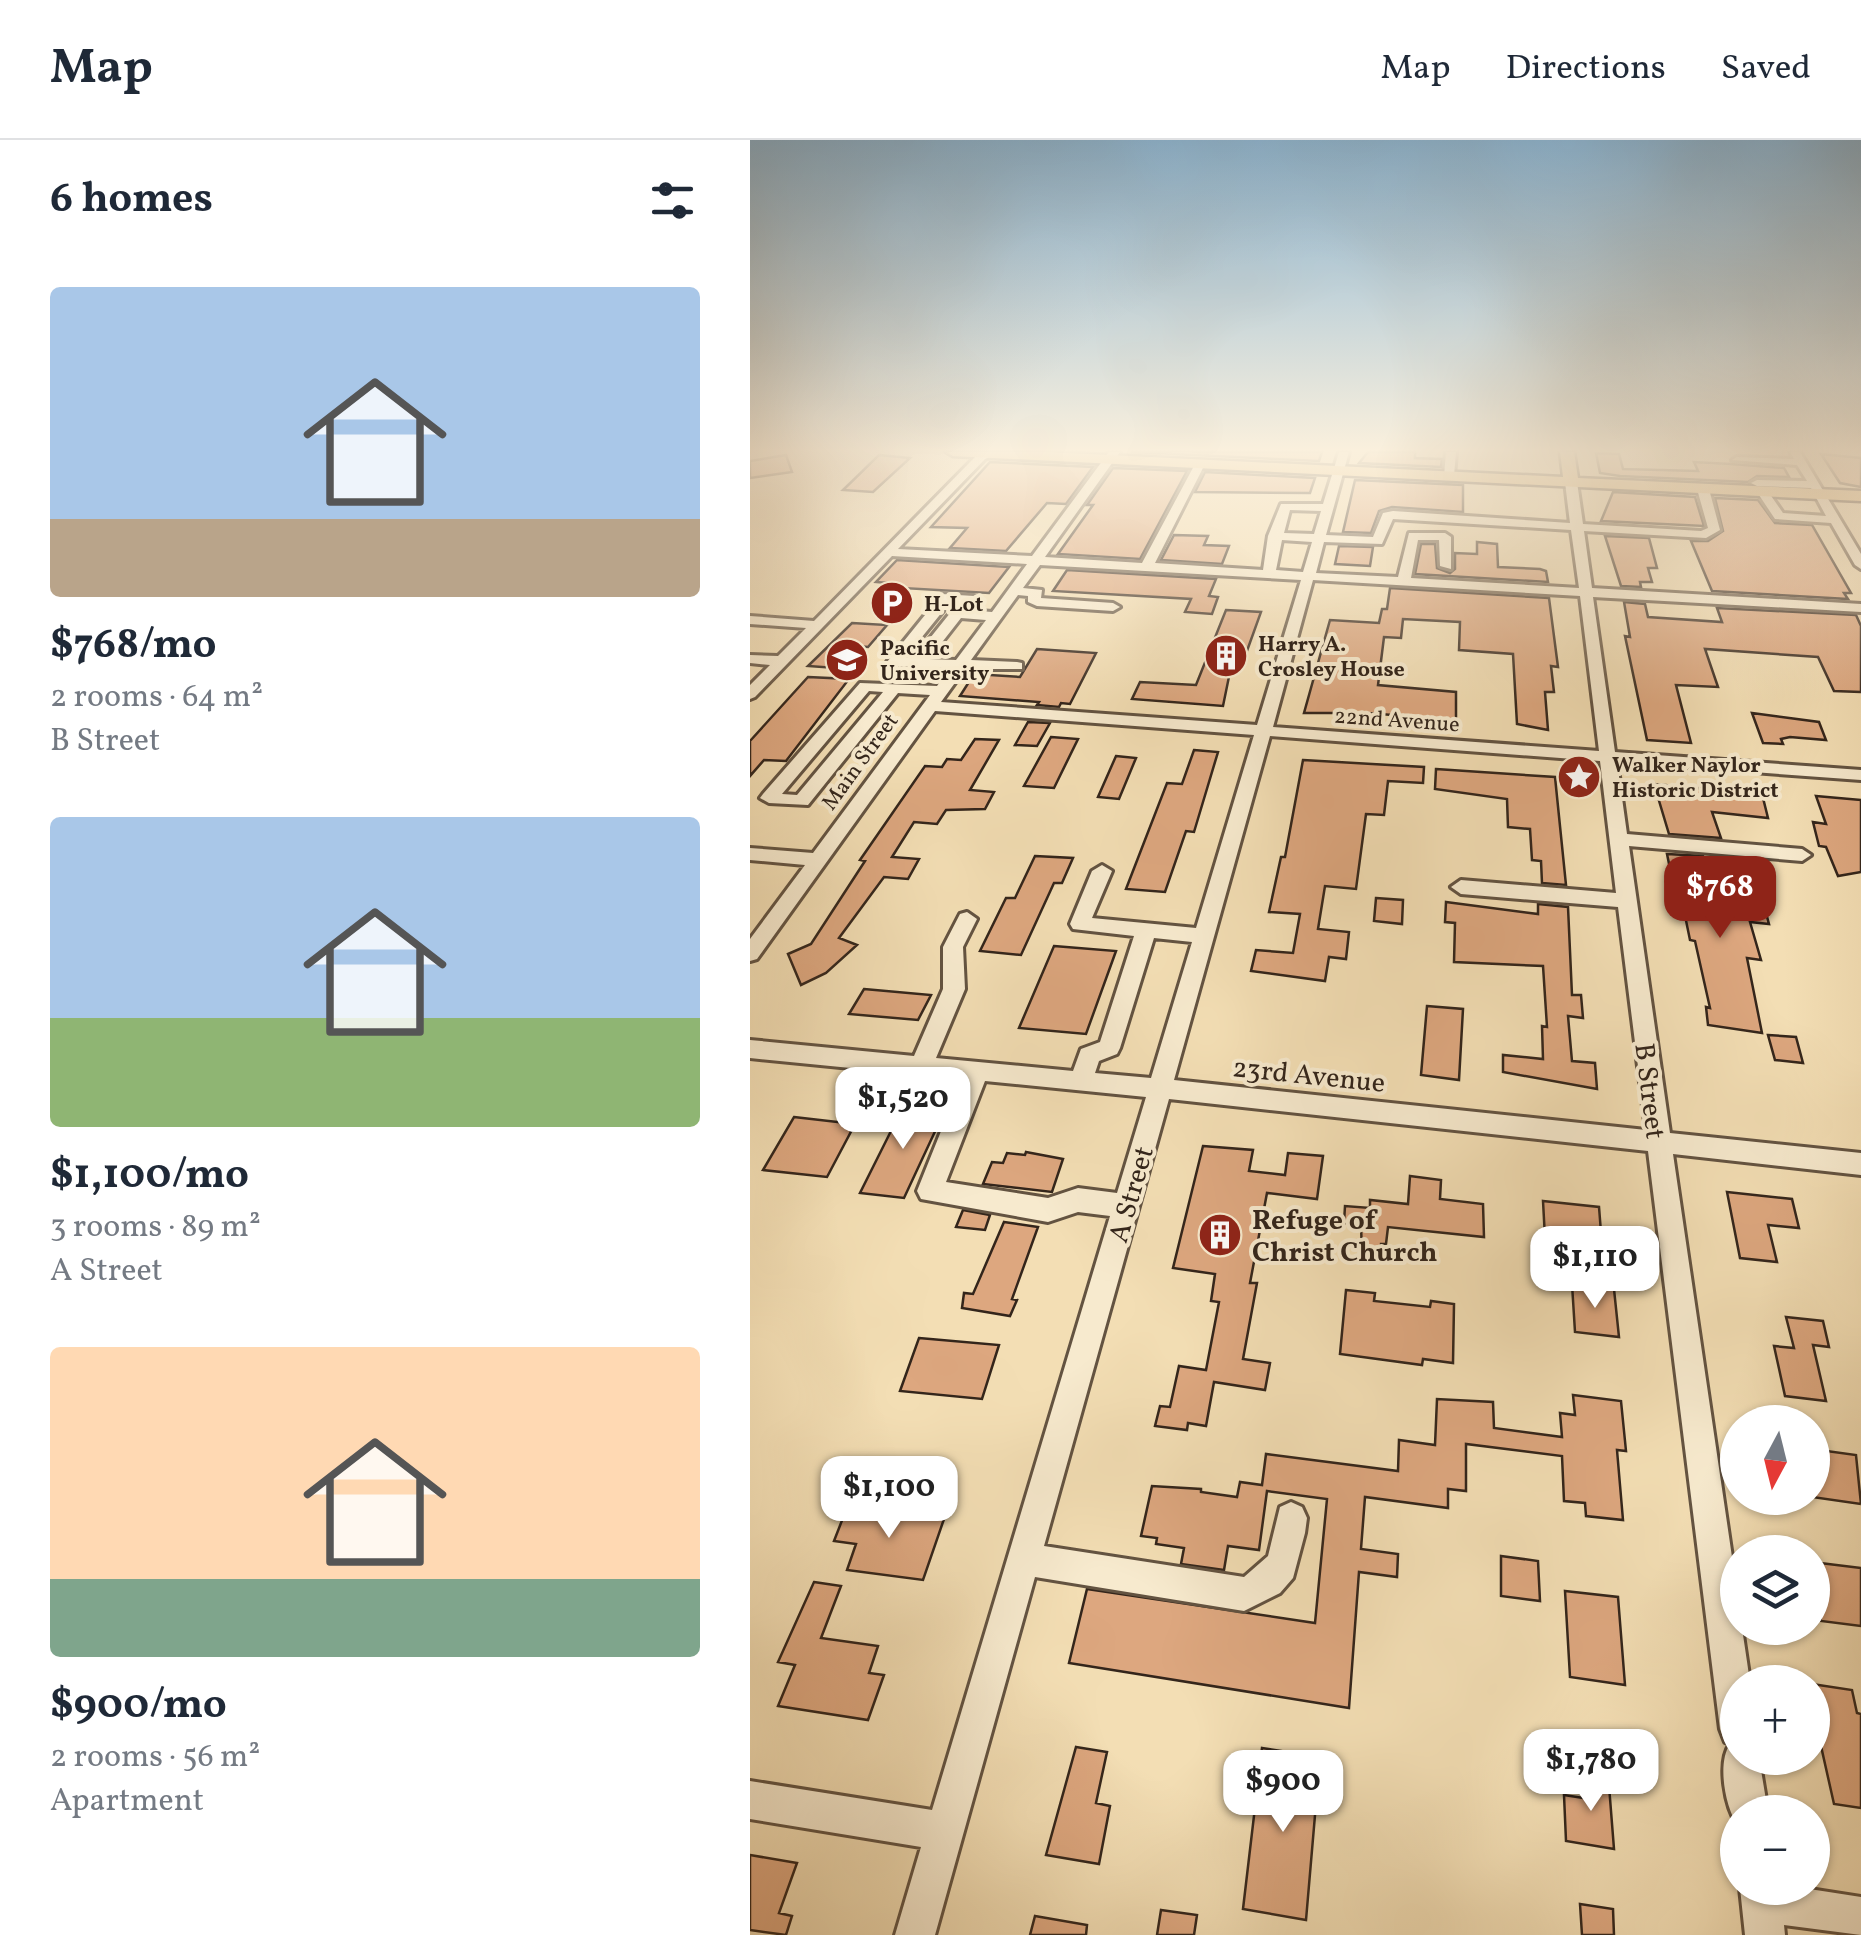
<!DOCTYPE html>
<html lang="en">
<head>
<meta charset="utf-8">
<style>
	:root { --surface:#fff; --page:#f6f6f7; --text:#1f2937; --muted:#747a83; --line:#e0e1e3; --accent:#8f2418 }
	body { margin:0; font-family:Vollkorn,serif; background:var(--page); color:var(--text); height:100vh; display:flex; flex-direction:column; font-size:38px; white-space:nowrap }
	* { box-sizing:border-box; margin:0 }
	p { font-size:32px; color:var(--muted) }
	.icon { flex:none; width:55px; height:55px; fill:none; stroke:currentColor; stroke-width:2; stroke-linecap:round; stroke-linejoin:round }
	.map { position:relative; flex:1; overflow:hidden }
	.side { display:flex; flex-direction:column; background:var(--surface); width:750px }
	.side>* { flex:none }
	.needle { width:65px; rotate:187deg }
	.fabs { position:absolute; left:970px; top:1265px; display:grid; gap:20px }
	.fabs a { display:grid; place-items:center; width:110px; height:110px; border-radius:50%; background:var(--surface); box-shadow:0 2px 8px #0004; font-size:50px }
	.price { position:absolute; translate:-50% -85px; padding:0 22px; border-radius:20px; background:#fff; color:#222; font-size:32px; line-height:65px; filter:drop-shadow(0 2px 5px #0008) }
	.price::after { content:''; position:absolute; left:50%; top:60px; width:30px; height:22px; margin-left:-15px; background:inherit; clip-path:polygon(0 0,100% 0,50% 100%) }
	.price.current { background:var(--accent); color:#fff }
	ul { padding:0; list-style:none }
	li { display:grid; align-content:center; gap:20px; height:530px; padding:0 50px }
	li span { display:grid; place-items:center; height:310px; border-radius:10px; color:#555 }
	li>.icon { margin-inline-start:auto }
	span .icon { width:180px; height:180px; fill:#fffc; stroke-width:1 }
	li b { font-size:42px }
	h2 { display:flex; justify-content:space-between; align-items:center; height:120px; padding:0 50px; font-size:42px }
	header { display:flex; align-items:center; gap:60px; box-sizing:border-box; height:140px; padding:0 50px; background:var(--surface); border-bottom:2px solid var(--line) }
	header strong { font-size:48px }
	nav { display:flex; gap:55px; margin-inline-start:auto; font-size:35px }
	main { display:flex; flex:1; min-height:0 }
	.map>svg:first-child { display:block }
	.building { fill:#dda77f; stroke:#33251b; stroke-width:2.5 }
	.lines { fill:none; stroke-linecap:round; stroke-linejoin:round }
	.minor-casing { stroke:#635341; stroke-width:6 }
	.major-casing { stroke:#33251b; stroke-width:5 }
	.minor { fill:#f7eace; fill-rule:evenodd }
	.major { fill:#eabf7a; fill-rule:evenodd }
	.labels { text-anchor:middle; stroke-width:8; stroke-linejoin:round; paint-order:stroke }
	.far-poi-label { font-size:22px; font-weight:bold; fill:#33251b; stroke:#f7eace; text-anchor:start }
	.far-street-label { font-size:22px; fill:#33251b; stroke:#f7eace }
	.street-label { font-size:28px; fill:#33251b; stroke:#f7eace }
	.poi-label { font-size:28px; font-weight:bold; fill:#33251b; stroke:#f7eace; text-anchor:start }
</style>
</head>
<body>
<header>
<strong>Map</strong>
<nav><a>Map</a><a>Directions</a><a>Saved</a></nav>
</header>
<main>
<section class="side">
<h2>6 homes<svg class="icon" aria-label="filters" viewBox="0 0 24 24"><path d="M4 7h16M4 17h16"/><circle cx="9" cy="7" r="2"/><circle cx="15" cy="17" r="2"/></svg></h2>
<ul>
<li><span style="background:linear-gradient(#a9c7e8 75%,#b9a48a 0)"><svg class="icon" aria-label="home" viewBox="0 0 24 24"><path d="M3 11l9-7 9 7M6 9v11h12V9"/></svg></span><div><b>$768/mo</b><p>2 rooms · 64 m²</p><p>B Street</p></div></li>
<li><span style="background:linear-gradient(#a9c7e8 65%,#8fb573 0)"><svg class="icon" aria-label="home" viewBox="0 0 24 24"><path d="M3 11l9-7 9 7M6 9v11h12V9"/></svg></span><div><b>$1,100/mo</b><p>3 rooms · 89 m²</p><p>A Street</p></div></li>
<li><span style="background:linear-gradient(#ffd9b3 75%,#7fa58c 0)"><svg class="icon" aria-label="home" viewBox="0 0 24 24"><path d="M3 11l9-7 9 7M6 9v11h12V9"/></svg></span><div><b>$900/mo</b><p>2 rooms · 56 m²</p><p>Apartment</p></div></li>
</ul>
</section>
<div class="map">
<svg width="1111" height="1795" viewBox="0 0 1111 1795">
	<rect width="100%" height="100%" fill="#f3deb4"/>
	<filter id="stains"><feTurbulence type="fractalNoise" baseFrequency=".002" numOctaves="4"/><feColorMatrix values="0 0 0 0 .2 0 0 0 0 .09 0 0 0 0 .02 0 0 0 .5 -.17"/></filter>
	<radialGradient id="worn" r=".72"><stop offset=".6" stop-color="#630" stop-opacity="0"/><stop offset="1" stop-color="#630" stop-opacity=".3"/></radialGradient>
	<path class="building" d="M381 312H572L569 321Z
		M618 312H665V318L692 319 691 327 609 323Z
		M846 313 869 314 873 329 948 331 944 322 981 324 1034 328 1039 337 1007 336 998 342 870 336 850 333Z
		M1071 314 1111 318V347L1090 343Z
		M36 315 42 332 0 338V321Z
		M129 315 160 318 123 352 93 350Z
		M240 322 343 327 316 364 297 363 256 411 200 408 217 388 181 387Z
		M363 328 437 331 390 419 308 414 343 365H337Z
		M455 332 565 338 560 353 445 352Z
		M605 340 713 345V372L642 367 629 371 621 393 593 392Z
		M863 352 945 357 954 386 851 381Z
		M965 358 1008 360 1025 383 1062 385 1101 453H1094L1098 459 962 451 941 401H958L973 391Z
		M424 395 458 396 454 405 479 406 472 424 411 420Z
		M855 396 899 398 907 428H898L902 442H890L891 447 871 446Z
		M727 402 747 404 748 427 790 429 796 431 798 442 665 434 671 404H685L687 428 700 433 705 429V413L727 414Z
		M589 406 623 407 620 426 585 424Z
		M147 420 259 427 239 453 135 447 139 443 126 442Z
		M317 430 466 439 459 456 468 457 462 474 435 472 441 459 303 451Z
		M640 448 799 458 808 527 801 526 804 552H795L798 590 767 584 763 514 709 510 710 482 653 479 651 498 634 497 628 545 706 552V580L617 573H554L580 480 629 483 632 469H637Z
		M874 462 895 464 898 477 972 482 967 468 1106 475 1111 486V552L1084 551 1068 517 955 509 968 547 926 545 941 603 897 600 875 496 880 497Z
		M476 470 511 472 493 522H482L473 566 382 559 390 542 446 545Z
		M102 483 137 485 118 507 106 506 86 528 58 526Z
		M287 509 346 513 320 564 311 563 309 567 287 565 289 562 210 556 224 534 270 537Z
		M58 537 99 539 36 621 14 620 0 636V601Z
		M1002 573 1069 582 1076 600 1040 597 1031 599 1033 604 1013 603Z
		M278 582 300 583 287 606 265 605Z
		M301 597 328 599 304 648 274 646Z
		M225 599 249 600 220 650 244 652 235 669 196 670 187 684 164 682 142 717 169 719 158 739 134 737 89 798 107 805 76 833 51 845 38 814 61 804 115 721 110 720 175 626 192 627 197 619 211 620Z
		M444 610 468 612 444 692 436 691 415 752 376 749 417 643 432 644Z
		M366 616 386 618 369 659 348 657Z
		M553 620 674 627 673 643 638 641 634 675 616 674 606 749 575 746 568 789 599 792 596 819 579 817 575 841 501 831 506 810 543 813 550 774 519 772 531 717H535Z
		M686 629 805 637 816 745 792 743 791 721 782 720 780 689 758 687 757 659 685 649Z
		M904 644 1012 654 1018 678 962 672 971 698 919 694Z
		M1066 656 1111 660V732L1088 736 1076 707 1069 706 1063 682 1076 684Z
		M917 714 953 716 961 747 991 750 993 760 1013 762 1019 784 1000 782 1011 820 997 818 1012 893 958 885 956 867 960 868 945 801 940 800 932 761 919 759 916 742 923 743Z
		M285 716 323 718 312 743H304L271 815 230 811 256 758H265Z
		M626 758 653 760 652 784 624 781Z
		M696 762 788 774V764L818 767 822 855H831L833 878 818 876 822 921 845 923 847 949 753 932V915L793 919 792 886 797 887 793 826 704 822 705 783 695 782Z
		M304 806 366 811 336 894 269 888Z
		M114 849 181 855 168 880 99 874Z
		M677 866 713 869 709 940 671 935Z
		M1018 895 1046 897 1053 923 1025 920Z
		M154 965 195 970 154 1058 110 1053Z
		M44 977 105 984 77 1037 13 1030Z
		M453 1006 503 1010 499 1031 535 1035 538 1013 573 1016 567 1059 517 1053 500 1143H507L493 1219 520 1223 515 1250 464 1242 456 1286 438 1283 437 1290 405 1286 410 1266 420 1267 429 1226 456 1230 469 1162 461 1161 465 1134 423 1128Z
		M276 1012 313 1019 302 1052 233 1044 242 1022 253 1023 257 1013 275 1015Z
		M660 1036 691 1040 690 1059 733 1064 734 1097 638 1087 636 1104H631L630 1116 612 1114 611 1085 594 1083 595 1066 620 1068V1060L658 1064Z
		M977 1052 1042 1059 1049 1088 1018 1085 1027 1122 990 1118Z
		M793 1061 849 1067 852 1105 795 1098Z
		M213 1070 240 1075 235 1090 206 1087Z
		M254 1082 288 1087 262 1159 267 1160 260 1176 212 1168 214 1153 223 1154Z
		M822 1144 864 1149 869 1197 825 1192Z
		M596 1150 625 1153 624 1161 680 1167 681 1161 704 1164 703 1223 673 1219 672 1225 590 1214Z
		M1036 1177 1073 1181 1079 1207 1063 1205 1076 1261 1035 1256 1024 1206 1044 1208Z
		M169 1198 249 1205 232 1259 150 1251Z
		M823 1255 871 1261 876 1311 867 1310 873 1380 836 1376 835 1363 814 1361 812 1316 716 1304V1351L698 1349V1368L615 1357 611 1409 648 1414 647 1437 609 1432 599 1568 319 1523 337 1449 565 1483 577 1359 517 1351 509 1410 478 1406 474 1430 431 1424 434 1408 406 1404 407 1398 391 1396 402 1346 451 1349V1352L487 1357 490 1342 512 1345 516 1314 648 1331 649 1300 685 1305 687 1259 743 1262 744 1288 812 1297 810 1273 825 1275Z
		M1062 1309 1106 1315 1111 1364 1062 1357Z
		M98 1365 194 1379 173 1440 97 1430 106 1404 84 1401Z
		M751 1416 788 1421 790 1461 751 1456Z
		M1062 1422 1111 1428V1486L1071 1481Z
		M64 1442 91 1446 71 1498 128 1506 119 1533 134 1535 118 1580 28 1566 45 1525 28 1522Z
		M815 1451 868 1457 875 1545 820 1537Z
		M1062 1544 1102 1550 1107 1573 1111 1574V1668L1084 1664 1062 1566Z
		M326 1607 357 1612 346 1663 360 1666 349 1724 296 1715Z
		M512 1608 570 1617 556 1780 493 1769Z
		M838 1630 858 1633 864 1709 816 1701 814 1655 840 1659Z
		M0 1715 47 1723 29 1773 42 1776 36 1795 0 1790Z
		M830 1764 863 1769 864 1795H832Z
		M411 1770 447 1775 444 1795H407Z
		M285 1776 337 1785 336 1795H280Z"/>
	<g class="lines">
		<g class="minor-casing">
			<path id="minor" d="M235 312H252L235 319 148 409 282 416 359 312H370L295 417 392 423 445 324 450 321 455 324 405 423 513 430 518 396 531 364H573L589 312H599L576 395 623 397 633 373 643 371 820 383 815 342 821 339 827 342 833 384 951 391 958 388 947 349 953 346 959 349 970 390 956 398 834 391 842 448 1111 464V472L843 457 865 612 1111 630V640L867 622 877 694 1052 709 1061 715 1052 721 879 706 920 993 1111 1013V1035L923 1014 988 1458V1488H992L1000 1542H988V1618H1009L1018 1672H988V1686C975 1667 967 1623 980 1604L975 1602 970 1589 898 1011 419 959 294 1406 494 1437 518 1416 530 1367 541 1362 552 1367 557 1378 555 1393 543 1438 530 1453 494 1471 285 1437 185 1795H145L171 1707 0 1679V1641L182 1670 360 1076 328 1072 298 1082 171 1059 167 1051 212 939 0 918V900L164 916 193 849V807L210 774 217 772 227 779 213 807 215 849 186 918 323 931 331 909 350 902 384 796 323 789 320 784 342 731 352 725 362 731 342 778 446 788 504 595 185 571 7 819 0 821V799L55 725 0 720V708L63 713 180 555 148 553 58 665 19 663 10 658 13 654 110 543 187 546 200 528 144 526 137 522 192 454 224 456 226 459 217 470 242 472 277 424 142 416 5 557 0 559V545L20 525 0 523V515L28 516 56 488 0 484V476L64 481 227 315ZM540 370 571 371 564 394 534 393ZM643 379 821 390 829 448 661 438 668 400H689L690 426 701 429V397L695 393H659L648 437 566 433 574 402 632 404ZM532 400 562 402 553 432 526 430ZM290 425 551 440 507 585 191 562 215 529H272V523L267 522 221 520 268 455 278 456V462L287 466 363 471 370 467 363 463 291 458 292 450 273 448ZM563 440 830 456 849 611 523 587ZM201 461 209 462 164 518H155ZM211 478 236 480 206 520 179 519ZM119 551 133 552 47 655 32 654ZM520 596 850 621 866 753 711 740 701 747 711 754 868 767 896 990 424 940ZM404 798 442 802 401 938 345 933 349 921 367 914 370 908ZM235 941 396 957 367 1053 328 1048 298 1058 196 1042Z
				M696 312H706L704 336 699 339 694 336Z
				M1040 312H1050L1056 322 1111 414V429L1105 425 1081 383 1025 379 1007 352 1017 350 1033 373 1076 376 1061 348 1007 346 1001 343 1007 340 1057 341 1047 325 982 320 987 317 1044 319Z
				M990 1748H1053L1111 1757V1795L1034 1785 1035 1795H995Z"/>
		</g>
		<g class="major-casing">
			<path id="major" d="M196 312H297L813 337 810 312H824L828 338 1111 351V361L203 316Z"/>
		</g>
		<use href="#minor" class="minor"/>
		<use href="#major" class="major"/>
	</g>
	<linearGradient id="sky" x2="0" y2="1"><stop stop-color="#8bb6d5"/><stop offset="0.55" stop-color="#faf0dd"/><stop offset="1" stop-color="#faf0dd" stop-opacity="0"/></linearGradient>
	<rect width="1111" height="564" fill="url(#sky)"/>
	<defs>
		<g id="parking-disc" transform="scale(2.25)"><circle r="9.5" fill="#8f2418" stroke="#f7eace"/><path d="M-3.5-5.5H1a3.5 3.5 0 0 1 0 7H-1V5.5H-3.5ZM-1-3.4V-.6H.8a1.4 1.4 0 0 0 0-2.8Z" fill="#fff"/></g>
		<g id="building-disc" transform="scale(2.25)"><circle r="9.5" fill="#8f2418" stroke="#f7eace"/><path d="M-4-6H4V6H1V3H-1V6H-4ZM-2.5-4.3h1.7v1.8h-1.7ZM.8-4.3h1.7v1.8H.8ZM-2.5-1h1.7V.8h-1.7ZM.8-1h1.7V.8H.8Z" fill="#fff"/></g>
		<g id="university-disc" transform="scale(2.25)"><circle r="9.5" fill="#8f2418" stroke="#f7eace"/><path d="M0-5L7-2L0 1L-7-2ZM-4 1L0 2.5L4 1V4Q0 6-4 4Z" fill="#fff"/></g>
		<g id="sight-disc" transform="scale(2.25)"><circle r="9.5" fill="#8f2418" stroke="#f7eace"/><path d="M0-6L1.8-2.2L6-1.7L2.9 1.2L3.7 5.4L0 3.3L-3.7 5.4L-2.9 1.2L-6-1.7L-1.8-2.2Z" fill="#fff"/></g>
	</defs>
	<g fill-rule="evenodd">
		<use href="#parking-disc" x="142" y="463"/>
		<use href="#building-disc" x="476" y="516"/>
		<use href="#university-disc" x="97" y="520"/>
		<use href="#sight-disc" x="829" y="637"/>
		<use href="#building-disc" x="470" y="1095"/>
	</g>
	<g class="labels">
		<g class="far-poi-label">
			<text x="174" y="471">H-Lot</text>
			<text x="508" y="511">Harry A.<tspan x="508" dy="25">Crosley House</tspan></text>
			<text x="130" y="515">Pacific<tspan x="130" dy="25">University</tspan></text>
			<text x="862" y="632">Walker Naylor<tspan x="862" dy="25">Historic District</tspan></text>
		</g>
		<g class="far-street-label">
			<text transform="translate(647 579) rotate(4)" y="8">22nd Avenue</text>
			<text transform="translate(109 621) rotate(-54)" y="8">Main Street</text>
		</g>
		<g class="street-label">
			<text transform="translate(559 934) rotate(6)" y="10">23rd Avenue</text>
			<text transform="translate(901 951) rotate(83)" y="10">B Street</text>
			<text transform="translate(380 1054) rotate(-74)" y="10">A Street</text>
		</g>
		<g class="poi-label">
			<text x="502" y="1089">Refuge of<tspan x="502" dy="32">Christ Church</tspan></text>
		</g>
	</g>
	<rect width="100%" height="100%" filter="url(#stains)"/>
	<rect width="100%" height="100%" fill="url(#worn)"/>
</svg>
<div class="fabs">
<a><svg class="needle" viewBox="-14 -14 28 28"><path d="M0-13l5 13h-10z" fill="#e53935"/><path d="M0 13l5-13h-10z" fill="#747a83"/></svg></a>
<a><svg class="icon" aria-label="layers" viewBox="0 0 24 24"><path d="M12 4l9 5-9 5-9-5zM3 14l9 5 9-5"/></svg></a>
<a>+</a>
<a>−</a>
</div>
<b class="price current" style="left:970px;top:801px">$768</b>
<b class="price" style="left:153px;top:1012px">$1,520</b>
<b class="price" style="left:845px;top:1171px">$1,110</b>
<b class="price" style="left:139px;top:1401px">$1,100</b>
<b class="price" style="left:841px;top:1674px">$1,780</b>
<b class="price" style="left:533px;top:1695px">$900</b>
</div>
</main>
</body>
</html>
